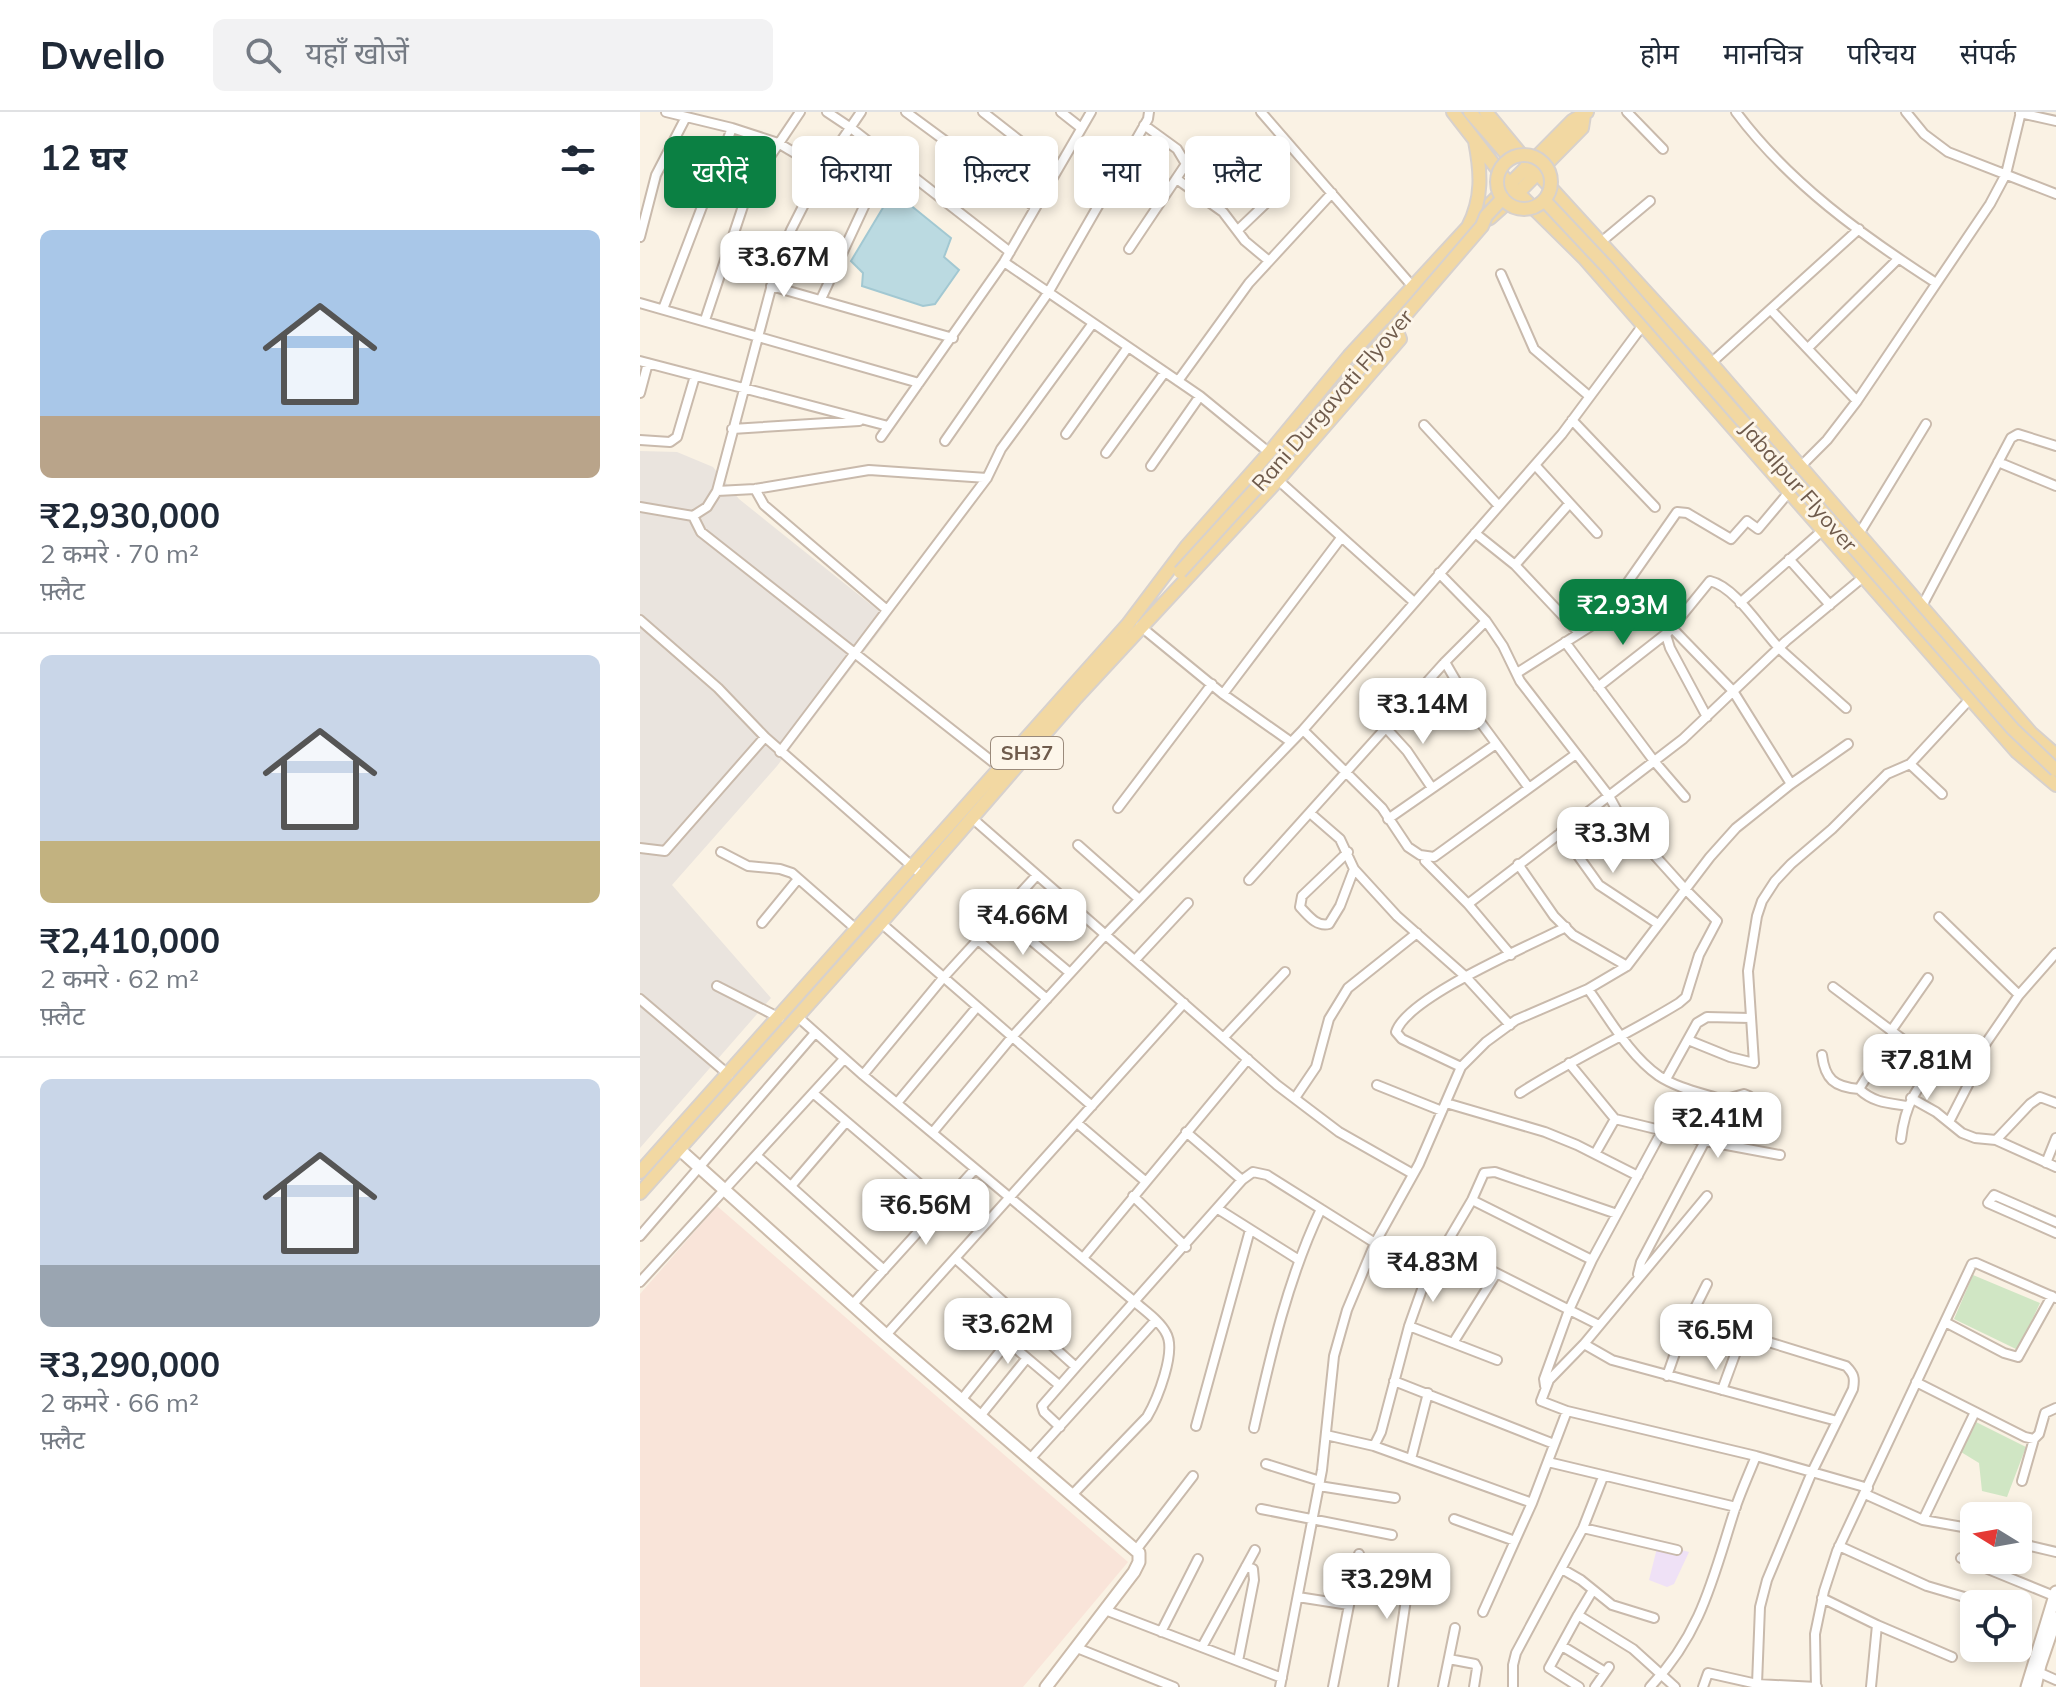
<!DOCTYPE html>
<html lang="hi">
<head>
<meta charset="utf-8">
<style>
	:root { --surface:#fff; --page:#f2f2f3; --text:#1f2937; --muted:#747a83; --line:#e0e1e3; --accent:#0b8043 }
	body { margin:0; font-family:Mulish,"Noto Sans Devanagari",sans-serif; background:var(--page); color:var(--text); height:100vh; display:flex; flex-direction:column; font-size:30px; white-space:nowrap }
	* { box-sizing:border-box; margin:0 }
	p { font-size:26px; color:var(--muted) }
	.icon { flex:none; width:44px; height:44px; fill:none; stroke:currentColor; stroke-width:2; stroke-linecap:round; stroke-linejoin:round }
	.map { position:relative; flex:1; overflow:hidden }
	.side { display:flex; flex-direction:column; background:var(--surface); width:640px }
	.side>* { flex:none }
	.top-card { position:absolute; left:24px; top:24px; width:760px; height:72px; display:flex; gap:16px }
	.needle { width:52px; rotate:281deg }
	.buttons { position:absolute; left:1320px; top:1390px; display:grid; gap:16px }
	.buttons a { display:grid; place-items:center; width:72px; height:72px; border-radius:12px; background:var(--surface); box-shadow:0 4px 12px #0003; font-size:40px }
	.price { position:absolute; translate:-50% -68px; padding:0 18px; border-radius:16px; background:#fff; color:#222; font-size:26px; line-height:52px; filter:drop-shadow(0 2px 4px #0008) }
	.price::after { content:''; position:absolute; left:50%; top:48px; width:24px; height:18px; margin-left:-12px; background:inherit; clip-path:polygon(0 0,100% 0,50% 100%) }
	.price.selected { background:var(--accent); color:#fff }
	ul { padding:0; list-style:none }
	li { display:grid; align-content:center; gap:16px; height:424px; padding:0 40px }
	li+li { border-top:2px solid var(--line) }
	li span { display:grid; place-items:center; height:248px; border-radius:12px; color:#555 }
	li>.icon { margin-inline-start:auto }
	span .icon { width:144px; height:144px; fill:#fffc; stroke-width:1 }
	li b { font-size:34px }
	h2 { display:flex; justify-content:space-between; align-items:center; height:96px; padding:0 40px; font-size:34px }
	.pill { padding:0 28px; border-radius:12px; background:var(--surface); box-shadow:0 4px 12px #0003; font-size:28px; line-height:72px }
	.pill.selected { background:var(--accent); color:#fff }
	header { display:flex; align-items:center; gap:48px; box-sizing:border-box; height:112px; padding:0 40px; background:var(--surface); border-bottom:2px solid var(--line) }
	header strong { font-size:38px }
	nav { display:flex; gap:44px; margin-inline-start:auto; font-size:28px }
	.search { width:560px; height:72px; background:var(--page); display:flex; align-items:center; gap:20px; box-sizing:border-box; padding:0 28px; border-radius:12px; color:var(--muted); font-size:30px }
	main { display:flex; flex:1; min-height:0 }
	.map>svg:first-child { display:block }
	.commercial { fill:#f9e4d9 }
	.industrial { fill:#eae4de }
	.education { fill:#efe1f6 }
	.green { fill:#d0e6c4 }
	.water { fill:#bbdae1; stroke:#a2c8d2; stroke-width:2 }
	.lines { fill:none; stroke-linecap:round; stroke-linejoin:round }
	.street-casing { stroke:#c9baac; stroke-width:12 }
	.secondary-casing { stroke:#cba; stroke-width:15 }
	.primary-casing { stroke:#d7d1cd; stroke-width:16 }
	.street { stroke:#fff; stroke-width:8 }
	.secondary { stroke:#fff; stroke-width:11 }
	.primary { stroke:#f2d8a2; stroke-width:12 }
	.primary-bridge-casing { stroke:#d7d1cd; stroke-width:16; stroke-linecap:butt }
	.primary-bridge { stroke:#f2d8a2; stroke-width:12 }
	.labels { text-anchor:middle; stroke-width:6; stroke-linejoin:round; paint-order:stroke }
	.shield { fill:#fdf6ea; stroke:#9a8a7b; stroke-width:2 }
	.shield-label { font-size:20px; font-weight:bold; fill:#6f5b4c }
	.street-label { font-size:22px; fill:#6f5b4c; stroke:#fdf6ea }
</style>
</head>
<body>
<header>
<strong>Dwello</strong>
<div class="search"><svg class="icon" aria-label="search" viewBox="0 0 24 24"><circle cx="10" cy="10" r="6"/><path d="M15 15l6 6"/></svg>यहाँ खोजें</div>
<nav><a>होम</a><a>मानचित्र</a><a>परिचय</a><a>संपर्क</a></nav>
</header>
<main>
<section class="side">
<h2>12 घर<svg class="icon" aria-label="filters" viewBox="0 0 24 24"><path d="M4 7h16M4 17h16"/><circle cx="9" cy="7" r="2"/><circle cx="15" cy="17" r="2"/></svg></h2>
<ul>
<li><span style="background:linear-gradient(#a9c7e8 75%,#b9a48a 0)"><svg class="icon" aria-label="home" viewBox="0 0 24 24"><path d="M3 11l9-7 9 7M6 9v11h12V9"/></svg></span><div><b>₹2,930,000</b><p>2 कमरे · 70 m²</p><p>फ़्लैट</p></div></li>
<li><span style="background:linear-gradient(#c9d6e8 75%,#c2b280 0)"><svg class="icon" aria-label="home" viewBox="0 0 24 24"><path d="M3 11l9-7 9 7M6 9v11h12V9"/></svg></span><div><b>₹2,410,000</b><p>2 कमरे · 62 m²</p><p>फ़्लैट</p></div></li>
<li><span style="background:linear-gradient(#c9d6e8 75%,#9aa5b1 0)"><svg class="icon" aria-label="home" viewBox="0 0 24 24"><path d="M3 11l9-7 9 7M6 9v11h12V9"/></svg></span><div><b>₹3,290,000</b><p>2 कमरे · 66 m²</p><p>फ़्लैट</p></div></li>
</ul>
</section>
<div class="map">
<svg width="1416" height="1575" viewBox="0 0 1416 1575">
	<rect width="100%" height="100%" fill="#faf2e4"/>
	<path class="commercial" d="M77 1094 488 1450 383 1575H0V1182Z"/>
	<path class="industrial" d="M0 339 37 340 73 355 99 387 249 507 137 654 32 773 131 886 0 1036Z"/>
	<path class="education" d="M1018 1432 1049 1440 1034 1472 1027 1475 1009 1468Z"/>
	<path class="green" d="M1333 1163 1400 1191 1378 1238 1314 1207Z
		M1334 1309 1386 1335 1367 1385 1342 1379 1339 1351 1321 1340Z"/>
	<path class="water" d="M253 79 311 126 304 145 319 158 295 192 283 194 222 174 223 161 211 149Z"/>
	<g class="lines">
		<g class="street-casing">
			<path id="street" d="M26 0 92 16 138 31 182 57
				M187 0 211 16 370 140
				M266 0 395 95
				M343 0 416 57
				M421 0 440 15
				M621 0 773 175
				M987 0 1023 37
				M1096 0C1149 71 1223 124 1296 171
				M1266 0 1284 22 1308 40 1416 82
				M1380 1 1416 9
				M538 68 583 100 605 129 629 149
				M598 118 643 75
				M0 125 16 63 46 5
				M961 130 1010 89
				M489 137 546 52 537 37 504 13
				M364 150 560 284 632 343
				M861 162 894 237 949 284
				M131 174 313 226
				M181 187 228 86 253 49
				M0 191 279 271
				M23 197 92 16
				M1131 198 1217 289
				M65 208 104 91 117 64 160 0
				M1169 235 1258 147
				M0 249 248 314
				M1071 251 1219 117
				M538 269 609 171 692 81
				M0 281 8 251
				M932 308 1015 395
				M784 313 859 394
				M92 317 219 309
				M426 322 488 235
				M241 325 364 150 451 0
				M0 328 30 330 37 325 55 264
				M305 329 408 181 508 7 509 0
				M466 341 525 260
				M1358 350 1416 374
				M895 353 957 421
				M511 354 560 284
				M1157 358 1187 328 1217 289 1350 92 1366 62 1381 0
				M638 368 774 490
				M115 377 124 393 247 498
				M77 379 115 377 229 358 347 366
				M0 395 53 404 67 395 77 379 138 150 151 118 182 57 221 0
				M53 404 61 420 363 658
				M835 421 875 453 939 521
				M1219 422 1286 312
				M1149 447 1190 493
				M875 453 929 392
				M799 461 846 509 863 534 880 569 969 684 981 706 1045 777 1077 809 1059 843 1046 885 1039 891C987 923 931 948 880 981
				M1100 491 1183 418
				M1282 494 1371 326 1378 322 1416 334
				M0 508 78 576 125 625
				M500 514 583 582 651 630
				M1031 515 1093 579 1151 672
				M925 530 1014 649 1045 685
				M805 550 838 607 889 676
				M877 561 962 507 1037 400 1047 401 1091 427 1107 409 1118 417 1150 379
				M958 575 1027 521
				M583 582 701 426
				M1067 605 1030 536 1026 523 1070 469C1096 475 1122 519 1141 538 1163 558 1185 577 1206 596
				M746 616 767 639 792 676
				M663 618 742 696 768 735 780 743 794 745 936 642
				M140 640 347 366 361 337 453 211
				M1270 652 1302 682
				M478 696 572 572
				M670 701 700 727 714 757 757 804 826 865 870 913
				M332 706 637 973 699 1020 773 1062
				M748 707 856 632
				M921 720 959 773 1018 812
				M438 733 499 787
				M0 736 25 739 125 625 282 763
				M81 740 108 754 140 757 152 761 216 817
				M708 740 662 784 660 795C668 803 676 815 689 812L700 794 714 757
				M785 749 828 792 871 843
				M878 752 914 804 933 823 987 854
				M609 768 805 550 846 509
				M828 792 1043 627 1146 529 1227 462
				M361 803 430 861
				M1299 805 1379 883
				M122 811 158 767
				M241 811 452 994
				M338 828 407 887
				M495 848 548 791
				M77 874 140 906
				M1193 875 1265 929 1324 963 1379 883 1416 841
				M948 877C969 906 989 943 1019 964 1037 976 1062 981 1083 988L1065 1029 1001 1150 998 1162
				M0 887 89 963
				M158 905 223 963 495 1190C505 1199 520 1209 526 1221 537 1239 517 1288 507 1305L433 1382
				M1251 919 1288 866
				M584 925 645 860
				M1048 928 1090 945 1114 951 1108 859 1117 804 1122 789 1135 769 1151 752 1192 717 1247 662 1270 652 1330 587
				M1182 943C1185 967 1194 975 1219 977 1234 991 1248 991 1268 994
				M929 951 975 1007 1065 1029 1140 1043
				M821 955 762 927 756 920C767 885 889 834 926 815
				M223 963 303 866 397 763
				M1026 967 1057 911 1067 905 1110 906
				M737 973 802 999
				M1219 977 1254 921
				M173 981 303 1092
				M655 986 676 955 689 907 708 876 777 821
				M1271 986 1296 1000 1322 1021 1335 1026 1356 1028 1416 1055
				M1083 988 1104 982 1109 984
				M257 991 337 895
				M806 991 905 1020 937 1033 998 1064
				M1309 1010 1329 971 1324 963
				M437 1011 505 1069
				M293 1020 372 925 466 822 663 618 922 322 1003 213
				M1261 1027C1265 991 1277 976 1299 948
				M1356 1028 1390 992 1400 985 1416 991
				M955 1042 975 1007
				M117 1044 244 1158
				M1406 1051 1416 1026
				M602 1068 613 1060 627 1063 735 1131
				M152 1073 206 1010
				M493 1084 546 1135
				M1067 1084 944 1232 909 1268 901 1289 927 1299 1116 1344 1228 1376
				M832 1088 952 1148
				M578 1097 659 1148
				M1416 1110 1354 1083 1348 1091 1416 1121
				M0 1124 175 921
				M803 1134 959 1213
				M443 1146 608 947
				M317 1148 436 1255 602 1068 546 1020
				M727 1150 783 1172
				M0 1170 204 947
				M212 1193 335 1057
				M1305 1210 1364 1241 1378 1245 1412 1184
				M769 1214 857 1248
				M246 1223 544 891
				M813 1231 856 1162
				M944 1232 972 1248 1197 1309
				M1027 1264 1041 1224 1067 1172
				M754 1269 914 1332
				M1276 1270 1385 1325 1394 1327 1399 1322 1405 1301 1416 1296
				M905 1274 904 1267 929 1198 952 1148 1022 1019
				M1082 1278 1100 1229 1109 1224 1206 1254C1214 1262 1215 1266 1213 1277L1172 1360 1127 1468 1120 1495 1117 1572
				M322 1287 366 1232 374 1235 419 1273
				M341 1303 387 1246
				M556 1314 610 1118
				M420 1315 404 1300 402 1294 436 1255
				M614 1316C631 1241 648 1166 681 1097
				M686 1323 734 1334 892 1391
				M734 1334 741 1320 769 1214 786 1166 832 1088 844 1061 855 1060 977 1102
				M391 1346 515 1209
				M771 1347 788 1281
				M908 1350 1096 1395
				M626 1352 680 1369
				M1382 1369 1394 1327
				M679 1374 755 1386
				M1225 1382 1283 1408 1335 1300
				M621 1397 752 1423
				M814 1407 875 1429
				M1283 1408 1334 1417
				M943 1416 1037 1438
				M1378 1431 1416 1440
				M1199 1434 1287 1474 1331 1487
				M496 1438 553 1364
				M1321 1446 1414 1484
				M922 1457 941 1468 972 1493 1014 1506
				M953 1478 938 1503 993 1537 1035 1575
				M658 1485 709 1493
				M1182 1486 1237 1513 1231 1575
				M465 1498 642 1566
				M843 1500 892 1391 927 1299
				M938 1503 909 1556 939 1575
				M1237 1513 1312 1545
				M521 1520 558 1447
				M922 1534 965 1560
				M562 1535 615 1438
				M437 1536 534 1575
				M809 1547 835 1552 837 1556 834 1575
				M598 1549 614 1468 613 1457 606 1454
				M1398 1560 1416 1568
				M640 1575 682 1358 694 1244 707 1198 735 1131 779 1052 821 955 846 930 876 908 948 877 987 854 1070 745 1096 716 1151 672 1208 632
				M693 1575 719 1442
				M753 1575 772 1447
				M803 1575 815 1516
				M873 1575V1553L876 1541 943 1416 963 1365
				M955 1575 969 1555
				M1010 1575C1062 1521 1073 1465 1095 1397 1101 1379 1109 1362 1116 1344
				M1063 1575 1068 1561 1117 1572 1177 1575
				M1176 1575 1175 1522 1184 1479 1197 1439 1332 1152 1336 1151 1416 1186"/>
		</g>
		<g class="secondary-casing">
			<path id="secondary" d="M39 1037 246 1223 499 1441V1450L494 1460 406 1575
				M1387 1575 1416 1480
				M1395 1575 1400 1553 1416 1506"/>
		</g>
		<g class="primary-casing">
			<path id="primary" d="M813 0 869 72 944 146 1377 640 1416 673
				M830 0 870 46
				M846 0 889 52 1071 251 1391 621 1416 643
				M851 91 932 9 947 0
				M828 115C843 86 841 60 835 29
				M0 1060 488 512 546 435 629 341 709 244 828 115 850 106 878 81 942 16 944 3
				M0 1081 241 811 436 586 638 368 760 227 752 207"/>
		</g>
		<use href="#street" class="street"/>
		<use href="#secondary" class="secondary"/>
		<use href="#primary" class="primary"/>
		<g class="primary-bridge-casing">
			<path id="primary-bridge" d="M857 70a27 27 0 1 1 54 0a27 27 0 1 1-54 0Z
				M904 88 968 156 1373 617 1416 658
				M540 460 622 370 842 114 846 104 863 86"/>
		</g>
		<use href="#primary-bridge" class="primary-bridge"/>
	</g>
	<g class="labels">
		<rect class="shield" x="351" y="625" width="72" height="32" rx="6"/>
		<g class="shield-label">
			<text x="387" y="648">SH37</text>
		</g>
		<g class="street-label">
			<text transform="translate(692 288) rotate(-49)" y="8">Rani Durgavati Flyover</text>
			<text transform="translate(1159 374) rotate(49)" y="8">Jabalpur Flyover</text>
		</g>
	</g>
</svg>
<div class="buttons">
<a><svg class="needle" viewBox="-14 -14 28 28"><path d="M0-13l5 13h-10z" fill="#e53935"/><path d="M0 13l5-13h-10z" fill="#747a83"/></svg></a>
<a><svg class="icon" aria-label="locate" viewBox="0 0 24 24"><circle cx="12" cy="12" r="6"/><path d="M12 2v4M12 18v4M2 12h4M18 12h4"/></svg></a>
</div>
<b class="price" style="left:144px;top:187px">₹3.67M</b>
<b class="price selected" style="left:983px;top:535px">₹2.93M</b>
<b class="price" style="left:783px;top:634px">₹3.14M</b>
<b class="price" style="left:973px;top:763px">₹3.3M</b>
<b class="price" style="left:383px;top:845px">₹4.66M</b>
<b class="price" style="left:1287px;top:990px">₹7.81M</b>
<b class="price" style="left:1078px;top:1048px">₹2.41M</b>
<b class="price" style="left:286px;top:1135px">₹6.56M</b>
<b class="price" style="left:793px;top:1192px">₹4.83M</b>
<b class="price" style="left:368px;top:1254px">₹3.62M</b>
<b class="price" style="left:1076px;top:1260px">₹6.5M</b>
<b class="price" style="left:747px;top:1509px">₹3.29M</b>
<div class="top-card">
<a class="pill selected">खरीदें</a>
<a class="pill">किराया</a>
<a class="pill">फ़िल्टर</a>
<a class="pill">नया</a>
<a class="pill">फ़्लैट</a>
</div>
</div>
</main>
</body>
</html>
